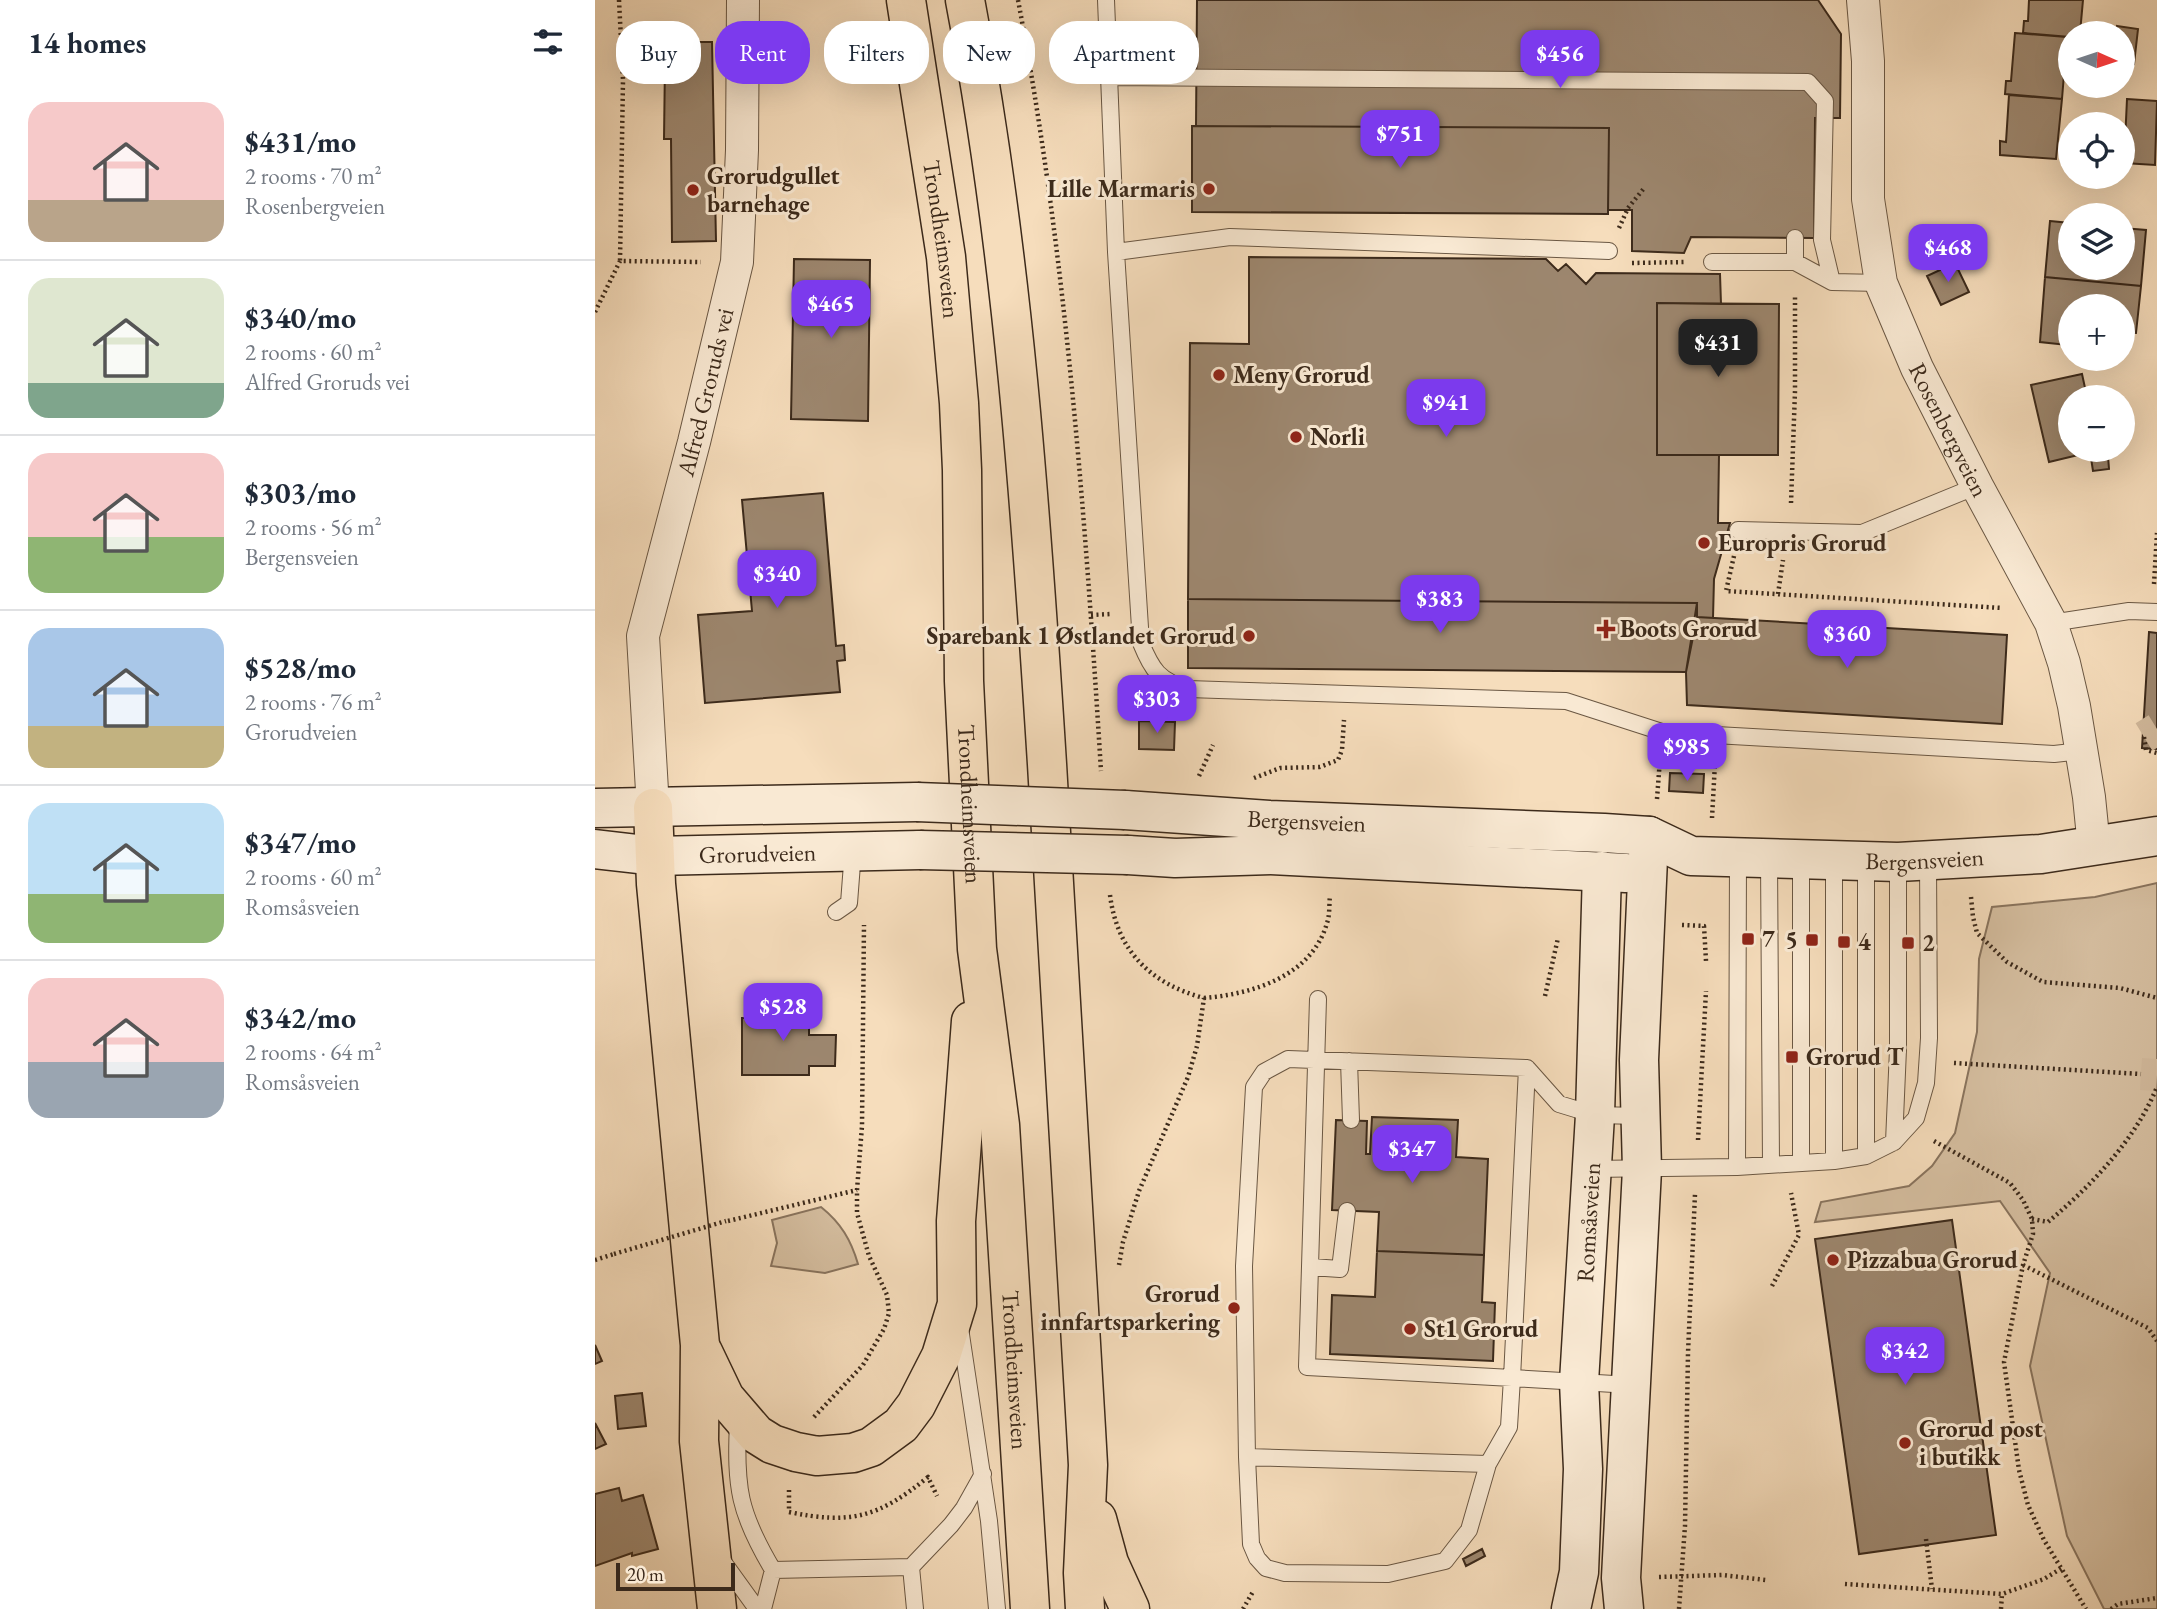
<!DOCTYPE html>
<html lang="en">
<head>
<meta charset="utf-8">
<style>
	:root { --surface:#fff; --page:#f2f2f3; --text:#1f2937; --muted:#747a83; --line:#e0e1e3; --accent:#7c3aed }
	body { margin:0; font-family:"EB Garamond",serif; background:var(--page); color:var(--text); height:100vh; display:flex; flex-direction:column; font-size:26px; white-space:nowrap }
	* { box-sizing:border-box; margin:0 }
	p { font-size:23px; color:var(--muted) }
	.icon { flex:none; width:38px; height:38px; fill:none; stroke:currentColor; stroke-width:2; stroke-linecap:round; stroke-linejoin:round }
	.map { position:relative; flex:1; overflow:hidden }
	.sheet { display:flex; flex-direction:column; background:var(--surface); width:595px }
	.sheet>* { flex:none }
	.banner { position:absolute; left:21px; top:21px; width:665px; height:63px; display:flex; gap:14px }
	.needle { width:46px; rotate:93deg }
	.controls { position:absolute; left:1463px; top:21px; display:grid; gap:14px }
	.controls a { display:grid; place-items:center; width:77px; height:77px; border-radius:50%; background:var(--surface); box-shadow:0 7px 28px #0002; font-size:35px }
	.scale { position:absolute; left:21px; bottom:18px; width:119px; box-sizing:border-box; padding-left:7px; border:4px solid #3c2a1b; border-top:0; font-size:19px; line-height:24px; white-space:nowrap; color:#3c2a1b; -webkit-text-stroke:5px #f9e9d3; paint-order:stroke }
	.price { position:absolute; translate:-50% -60px; padding:0 16px; border-radius:14px; background:var(--accent); color:#fff; font-size:23px; line-height:46px; filter:drop-shadow(0 2px 4px #0008) }
	.price::after { content:''; position:absolute; left:50%; top:42px; width:21px; height:16px; margin-left:-10px; background:inherit; clip-path:polygon(0 0,100% 0,50% 100%) }
	.price.on { background:#222; color:#fff }
	ul { padding:0; list-style:none }
	li { display:flex; align-items:center; gap:21px; height:175px; padding:0 28px }
	li+li { border-top:2px solid var(--line) }
	li span { display:grid; place-items:center; flex:none; width:196px; height:140px; border-radius:21px; color:#555 }
	li>.icon { margin-inline-start:auto }
	span .icon { width:84px; height:84px; fill:#fffc; stroke-width:1 }
	li b { font-size:30px }
	h2 { display:flex; justify-content:space-between; align-items:center; height:84px; padding:0 28px; font-size:30px }
	.chip { padding:0 24px; border-radius:28px; background:var(--surface); box-shadow:0 7px 28px #0002; font-size:24px; line-height:63px }
	.chip.on { background:var(--accent); color:#fff }
	main { display:flex; flex:1; min-height:0 }
	.map>svg:first-child { display:block }
	.green { fill:#d6bfa1; stroke:#89745e; stroke-width:2 }
	.building { fill:#9d876f; stroke:#3c2a1b; stroke-width:2 }
	.lines { fill:none; stroke-linecap:round; stroke-linejoin:round }
	.street-tunnel { stroke:#d1b99c; stroke-width:32; stroke-dasharray:32 16; stroke-linecap:butt }
	.lane-casing { stroke:#6a5743; stroke-width:18 }
	.street-casing { stroke:#6a5743; stroke-width:34 }
	.secondary-casing { stroke:#3c2a1b; stroke-width:41 }
	.highway-casing { stroke:#3c2a1b; stroke-width:41 }
	.path { stroke:#3c2a1b; stroke-width:4.5; stroke-dasharray:2 3.5; stroke-linecap:butt }
	.lane { stroke:#f9e9d3; stroke-width:16 }
	.street { stroke:#f9e9d3; stroke-width:32 }
	.secondary { stroke:#f9e9d3; stroke-width:38 }
	.highway { stroke:#f6ddbc; stroke-width:38 }
	.secondary-bridge-casing { stroke:#3c2a1b; stroke-width:41; stroke-linecap:butt }
	.path-bridge { stroke:#3c2a1b; stroke-width:4.5; stroke-dasharray:2 3.5; stroke-linecap:butt }
	.secondary-bridge { stroke:#f9e9d3; stroke-width:38 }
	.poi-dot { fill:#8f2418; stroke:#f9e9d3; stroke-width:2.5 }
	.labels { text-anchor:middle; stroke-width:6; stroke-linejoin:round; paint-order:stroke }
	.poi-label { font-size:24px; font-weight:bold; fill:#3c2a1b; stroke:#f9e9d3; text-anchor:start }
	.street-label { font-size:24px; fill:#3c2a1b; stroke:#f9e9d3 }
</style>
</head>
<body>
<main>
<section class="sheet">
<h2>14 homes<svg class="icon" aria-label="filters" viewBox="0 0 24 24"><path d="M4 7h16M4 17h16"/><circle cx="9" cy="7" r="2"/><circle cx="15" cy="17" r="2"/></svg></h2>
<ul>
<li><span style="background:linear-gradient(#f6c9c9 70%,#b9a48a 0)"><svg class="icon" aria-label="home" viewBox="0 0 24 24"><path d="M3 11l9-7 9 7M6 9v11h12V9"/></svg></span><div><b>$431/mo</b><p>2 rooms · 70 m²</p><p>Rosenbergveien</p></div></li>
<li><span style="background:linear-gradient(#dfe7d0 75%,#7fa58c 0)"><svg class="icon" aria-label="home" viewBox="0 0 24 24"><path d="M3 11l9-7 9 7M6 9v11h12V9"/></svg></span><div><b>$340/mo</b><p>2 rooms · 60 m²</p><p>Alfred Groruds vei</p></div></li>
<li><span style="background:linear-gradient(#f6c9c9 60%,#8fb573 0)"><svg class="icon" aria-label="home" viewBox="0 0 24 24"><path d="M3 11l9-7 9 7M6 9v11h12V9"/></svg></span><div><b>$303/mo</b><p>2 rooms · 56 m²</p><p>Bergensveien</p></div></li>
<li><span style="background:linear-gradient(#a9c7e8 70%,#c2b280 0)"><svg class="icon" aria-label="home" viewBox="0 0 24 24"><path d="M3 11l9-7 9 7M6 9v11h12V9"/></svg></span><div><b>$528/mo</b><p>2 rooms · 76 m²</p><p>Grorudveien</p></div></li>
<li><span style="background:linear-gradient(#bfe0f5 65%,#8fb573 0)"><svg class="icon" aria-label="home" viewBox="0 0 24 24"><path d="M3 11l9-7 9 7M6 9v11h12V9"/></svg></span><div><b>$347/mo</b><p>2 rooms · 60 m²</p><p>Romsåsveien</p></div></li>
<li><span style="background:linear-gradient(#f6c9c9 60%,#9aa5b1 0)"><svg class="icon" aria-label="home" viewBox="0 0 24 24"><path d="M3 11l9-7 9 7M6 9v11h12V9"/></svg></span><div><b>$342/mo</b><p>2 rooms · 64 m²</p><p>Romsåsveien</p></div></li>
</ul>
</section>
<div class="map">
<svg width="1562" height="1609" viewBox="0 0 1562 1609">
	<rect width="100%" height="100%" fill="#f6ddbc"/>
	<filter id="stains"><feTurbulence type="fractalNoise" baseFrequency=".00286" numOctaves="4"/><feColorMatrix values="0 0 0 0 .2 0 0 0 0 .09 0 0 0 0 .02 0 0 0 .5 -.17"/></filter>
	<radialGradient id="worn" r=".72"><stop offset=".6" stop-color="#630" stop-opacity="0"/><stop offset="1" stop-color="#630" stop-opacity=".3"/></radialGradient>
	<path class="green" d="M1562 883V1609H1509L1472 1536 1435 1366 1455 1273 1405 1201 1220 1222 1226 1202 1314 1186 1337 1166 1360 1133 1382 1032 1384 959 1397 907 1500 897Z
		M226 1207C246 1223 256 1240 263 1264L230 1273 176 1266 182 1243 177 1220Z"/>
	<path class="building" d="M602 0H1223L1246 34 1245 118H1220L1219 238 1096 237 1089 253 1037 251V210H1013L1014 128 601 126Z
		M1434 0H1488L1485 33H1475V37L1428 33 1429 21H1433Z
		M1522 26 1543 29 1539 64 1528 62V33H1521Z
		M1420 33 1472 37 1467 99 1410 94 1411 81H1416Z
		M88 42H117L121 241 77 242 76 139H69L70 62H88Z
		M1414 95 1467 99 1461 159 1405 155V141L1411 142Z
		M1532 99 1562 101 1560 165 1529 163Z
		M597 126 1014 128 1013 214 597 212Z
		M1455 221 1475 223V268H1528V228L1551 230 1546 286 1450 277Z
		M654 257 951 259 963 271 971 264 991 284 1001 273 1125 274 1126 304 1062 303V455H1124L1123 523H1135L1119 579 1118 618 1102 617V603L593 599 595 343 654 344Z
		M199 259 275 260 273 421 196 419Z
		M1360 263 1374 292 1346 305 1332 276Z
		M1450 277 1546 286 1541 333 1528 332V306H1475V339L1473 338 1472 345 1445 342Z
		M1062 303 1184 304 1183 455H1062Z
		M1487 374 1492 397H1475V450H1504L1454 462 1436 385Z
		M1513 456 1514 469 1498 471 1496 458Z
		M228 493 241 646 249 645 250 660 242 661 245 692 110 703 103 615 157 611 147 500Z
		M593 599 1102 603 1091 672 593 668Z
		M1102 617 1412 635 1407 724 1092 705 1091 672Z
		M1554 632 1562 633V749L1547 748Z
		M544 721 580 722 579 750 544 749Z
		M1075 773 1109 774 1108 793 1074 791Z
		M153 1006H208V1018H214V1035H241L240 1066H214V1075H147V1018H153Z
		M777 1117 863 1120 861 1157 893 1159 889 1255 782 1251 784 1212 737 1210 741 1120 772 1121 771 1154H775Z
		M1357 1220 1401 1535 1264 1554 1220 1239Z
		M782 1251 889 1255 887 1302 900 1303 898 1361 735 1354 737 1295 780 1297Z
		M0 1345 7 1361 0 1364Z
		M47 1393 51 1426 23 1429 20 1396Z
		M0 1423 11 1444 0 1449Z
		M24 1488 27 1501 48 1495 63 1549 37 1556V1553L0 1566V1494Z
		M887 1549 890 1556 871 1566 868 1559Z"/>
	<g class="lines">
		<path class="street-tunnel" d="M1549 737 1562 729
			M1546 1074 1562 1075"/>
		<g class="lane-casing">
			<path id="lane" d="M511 0 521 252 546 643C557 670 564 681 593 689L971 701 1067 732 1459 754 1486 751
				M514 77 1213 82 1230 101 1227 240 1237 282
				M1200 238V262
				M521 252 635 237 1014 251
				M1117 262H1200L1237 282 1286 283
				M1143 530 1267 533 1382 486
				M1456 623 1534 611 1562 612
				M1174 858 1176 1165
				M1239 861V1161
				M1271 862V1156
				M241 912 254 903 258 851
				M723 999 712 1367 917 1378 932 1068
				M754 1061 756 1120
				M1299 1142 1303 1049V862
				M1206 1163V860
				M1142 1167 1143 857
				M996 1169 1142 1167 1239 1161 1271 1156 1299 1142 1321 1118 1331 1083 1334 1038 1333 862
				M716 1267 745 1269 752 1211
				M365 1328 394 1521 402 1609
				M1036 1385 917 1378 914 1427 893 1464 652 1457 649 1266 659 1087 669 1072 693 1059 932 1068 964 1104 1000 1115 1045 1116
				M143 1422C140 1488 144 1513 178 1570L168 1609
				M652 1457 656 1544 662 1558 671 1568 690 1573 793 1574 850 1561 874 1530 893 1464
				M126 1559 162 1609
				M316 1567 320 1609
				M178 1570 316 1567 356 1525 369 1508 388 1474"/>
		</g>
		<g class="street-casing">
			<g id="street">
				<path id="s1" d="M1268 0 1273 61V199L1286 283 1322 368 1382 486 1456 623 1469 663 1479 706 1494 797 1499 847"/>
				<path id="s2" d="M58 808 48 636 99 442 142 262 147 150 148 0"/>
			</g>
		</g>
		<g class="secondary-casing">
			<g id="secondary">
				<path d="M0 808 322 802"/>
				<path id="s3" d="M530 810 674 820 1009 833 1054 836 1096 856 1303 862 1446 854 1562 836"/>
				<path id="s4" d="M0 849 60 856 325 850"/>
				<path d="M533 855 580 858 676 855 1031 873"/>
				<path id="s5" d="M976 1609 984 1572 988 1469 984 1382 1000 1115 1007 871"/>
				<path d="M1029 1609 1026 1578 1047 1169 1044 1060 1054 836"/>
			</g>
		</g>
		<g class="highway-casing">
			<g id="highway">
				<path id="s6" d="M311 0 351 257 364 403 367 470 369 681 382 949 405 1125 435 1609"/>
				<path d="M370 0C418 252 436 509 452 764 466 997 480 1231 493 1465L488 1573 490 1609"/>
				<path d="M58 808 61 884 105 1345 104 1441 122 1609"/>
				<path d="M108 1352 130 1398 161 1434 177 1444 201 1452 222 1456 258 1453 276 1447 306 1425 321 1405 346 1356 362 1304 361 1221 376 1021"/>
				<path d="M502 1519 514 1563 535 1609"/>
			</g>
		</g>
		<path class="path" d="M24 0 28 80 25 261
			M423 0C471 254 490 513 506 771
			M1024 228 1033 208 1050 187
			M1037 263 1091 262
			M0 312 25 261 106 262
			M1196 503 1200 391V294
			M1139 556 1131 591 1407 608
			M1559 584 1562 533
			M1183 594 1188 560
			M496 615 516 614
			M1549 737 1551 750 1562 753
			M604 776 618 745
			M659 778 685 768 725 767 743 760 747 750 749 720
			M1062 799 1065 759
			M1117 818 1120 763
			M515 895C522 951 556 984 609 998L602 1046 593 1077 544 1191 528 1242 524 1265
			M1376 897 1378 917 1382 933 1412 962 1448 982 1525 988 1562 998
			M1087 925 1109 926 1111 961
			M950 996 963 938
			M609 998C658 994 717 976 732 923 735 915 734 904 735 896
			M1359 1063 1546 1074
			M1103 1140 1111 991
			M1339 1141 1415 1183 1428 1200 1437 1219 1438 1234 1428 1265 1409 1362 1424 1470 1433 1505 1449 1540 1491 1609
			M1437 1219 1453 1222C1497 1185 1540 1140 1562 1087
			M133 1221 262 1190
			M0 1260 19 1254
			M1428 1265 1553 1328 1562 1341
			M1177 1286 1204 1235 1196 1193
			M219 1417 268 1365 289 1329 294 1313 292 1295 274 1256 262 1213V1190L267 1126 269 925
			M194 1490V1512C256 1525 284 1517 333 1477L342 1496
			M1331 1539 1337 1589
			M1064 1577 1127 1575 1171 1580
			M1250 1584 1407 1594 1449 1579 1467 1568
			M648 1609 659 1590
			M1084 1609 1090 1526 1093 1353 1100 1194
			M1406 1609 1407 1594
			M1516 1609 1523 1604 1562 1598"/>
		<use href="#lane" class="lane"/>
		<use href="#street" class="street"/>
		<use href="#secondary" class="secondary"/>
		<use href="#highway" class="highway"/>
		<g class="secondary-bridge-casing">
			<path id="secondary-bridge" d="M322 802 530 810
				M325 850 533 855"/>
		</g>
		<path class="path-bridge" d="M19 1254 131 1221"/>
		<use href="#secondary-bridge" class="secondary-bridge"/>
	</g>
	<g class="poi-dot">
		<circle cx="614" cy="189" r="7"/>
		<circle cx="98" cy="190" r="7"/>
		<circle cx="624" cy="375" r="7"/>
		<circle cx="701" cy="437" r="7"/>
		<circle cx="1109" cy="543" r="7"/>
		<path d="M1007.5 618.5h7v7h7v7h-7v7h-7v-7h-7v-7h7z"/>
		<circle cx="654" cy="636" r="7"/>
		<rect x="1146" y="932" width="14" height="14" rx="3.5"/>
		<rect x="1210" y="933" width="14" height="14" rx="3.5"/>
		<rect x="1242" y="935" width="14" height="14" rx="3.5"/>
		<rect x="1306" y="936" width="14" height="14" rx="3.5"/>
		<rect x="1190" y="1050" width="14" height="14" rx="3.5"/>
		<circle cx="1238" cy="1260" r="7"/>
		<circle cx="639" cy="1308" r="7"/>
		<circle cx="815" cy="1329" r="7"/>
		<circle cx="1310" cy="1443" r="7"/>
	</g>
	<g class="labels">
		<g class="poi-label">
			<text x="112" y="184">Grorudgullet<tspan x="112" dy="28">barnehage</tspan></text>
			<text x="600" y="197" text-anchor="end">Lille Marmaris</text>
			<text x="638" y="383">Meny Grorud</text>
			<text x="715" y="445">Norli</text>
			<text x="1123" y="551">Europris Grorud</text>
			<text x="1025" y="637">Boots Grorud</text>
			<text x="640" y="644" text-anchor="end">Sparebank 1 Østlandet Grorud</text>
			<text x="1167" y="947">7</text>
			<text x="1203" y="948" text-anchor="end">5</text>
			<text x="1263" y="950">4</text>
			<text x="1327" y="951">2</text>
			<text x="1211" y="1065">Grorud T</text>
			<text x="1252" y="1268">Pizzabua Grorud</text>
			<text x="625" y="1302" text-anchor="end">Grorud<tspan x="625" dy="28">innfartsparkering</tspan></text>
			<text x="829" y="1337">St1 Grorud</text>
			<text x="1324" y="1437">Grorud post<tspan x="1324" dy="28">i butikk</tspan></text>
		</g>
		<g class="street-label">
			<text dy="8" stroke="none"><textPath href="#s6" startOffset="242">Trondheimsveien</textPath></text>
			<text dy="8" stroke="none"><textPath href="#s2" startOffset="424">Alfred Groruds vei</textPath></text>
			<text dy="8" stroke="none"><textPath href="#s1" startOffset="446">Rosenbergveien</textPath></text>
			<text dy="8" stroke="none"><textPath href="#s6" startOffset="808">Trondheimsveien</textPath></text>
			<text dy="8" stroke="none"><textPath href="#s3" startOffset="182">Bergensveien</textPath></text>
			<text dy="8" stroke="none"><textPath href="#s4" startOffset="163">Grorudveien</textPath></text>
			<text dy="8" stroke="none"><textPath href="#s3" startOffset="805">Bergensveien</textPath></text>
			<text dy="8" stroke="none"><textPath href="#s5" startOffset="388">Romsåsveien</textPath></text>
			<text dy="8" stroke="none"><textPath href="#s6" startOffset="1376">Trondheimsveien</textPath></text>
		</g>
	</g>
	<rect width="100%" height="100%" filter="url(#stains)"/>
	<rect width="100%" height="100%" fill="url(#worn)"/>
</svg>
<div class="controls">
<a><svg class="needle" viewBox="-14 -14 28 28"><path d="M0-13l5 13h-10z" fill="#e53935"/><path d="M0 13l5-13h-10z" fill="#747a83"/></svg></a>
<a><svg class="icon" aria-label="locate" viewBox="0 0 24 24"><circle cx="12" cy="12" r="6"/><path d="M12 2v4M12 18v4M2 12h4M18 12h4"/></svg></a>
<a><svg class="icon" aria-label="layers" viewBox="0 0 24 24"><path d="M12 4l9 5-9 5-9-5zM3 14l9 5 9-5"/></svg></a>
<a>+</a>
<a>−</a>
</div>
<div class="scale">20 m</div>
<b class="price" style="left:965px;top:90px">$456</b>
<b class="price" style="left:805px;top:170px">$751</b>
<b class="price" style="left:1353px;top:284px">$468</b>
<b class="price" style="left:236px;top:340px">$465</b>
<b class="price on" style="left:1123px;top:379px">$431</b>
<b class="price" style="left:851px;top:439px">$941</b>
<b class="price" style="left:182px;top:610px">$340</b>
<b class="price" style="left:845px;top:635px">$383</b>
<b class="price" style="left:1252px;top:670px">$360</b>
<b class="price" style="left:562px;top:735px">$303</b>
<b class="price" style="left:1092px;top:783px">$985</b>
<b class="price" style="left:188px;top:1043px">$528</b>
<b class="price" style="left:817px;top:1185px">$347</b>
<b class="price" style="left:1310px;top:1387px">$342</b>
<div class="banner">
<a class="chip">Buy</a>
<a class="chip on">Rent</a>
<a class="chip">Filters</a>
<a class="chip">New</a>
<a class="chip">Apartment</a>
</div>
</div>
</main>
</body>
</html>
